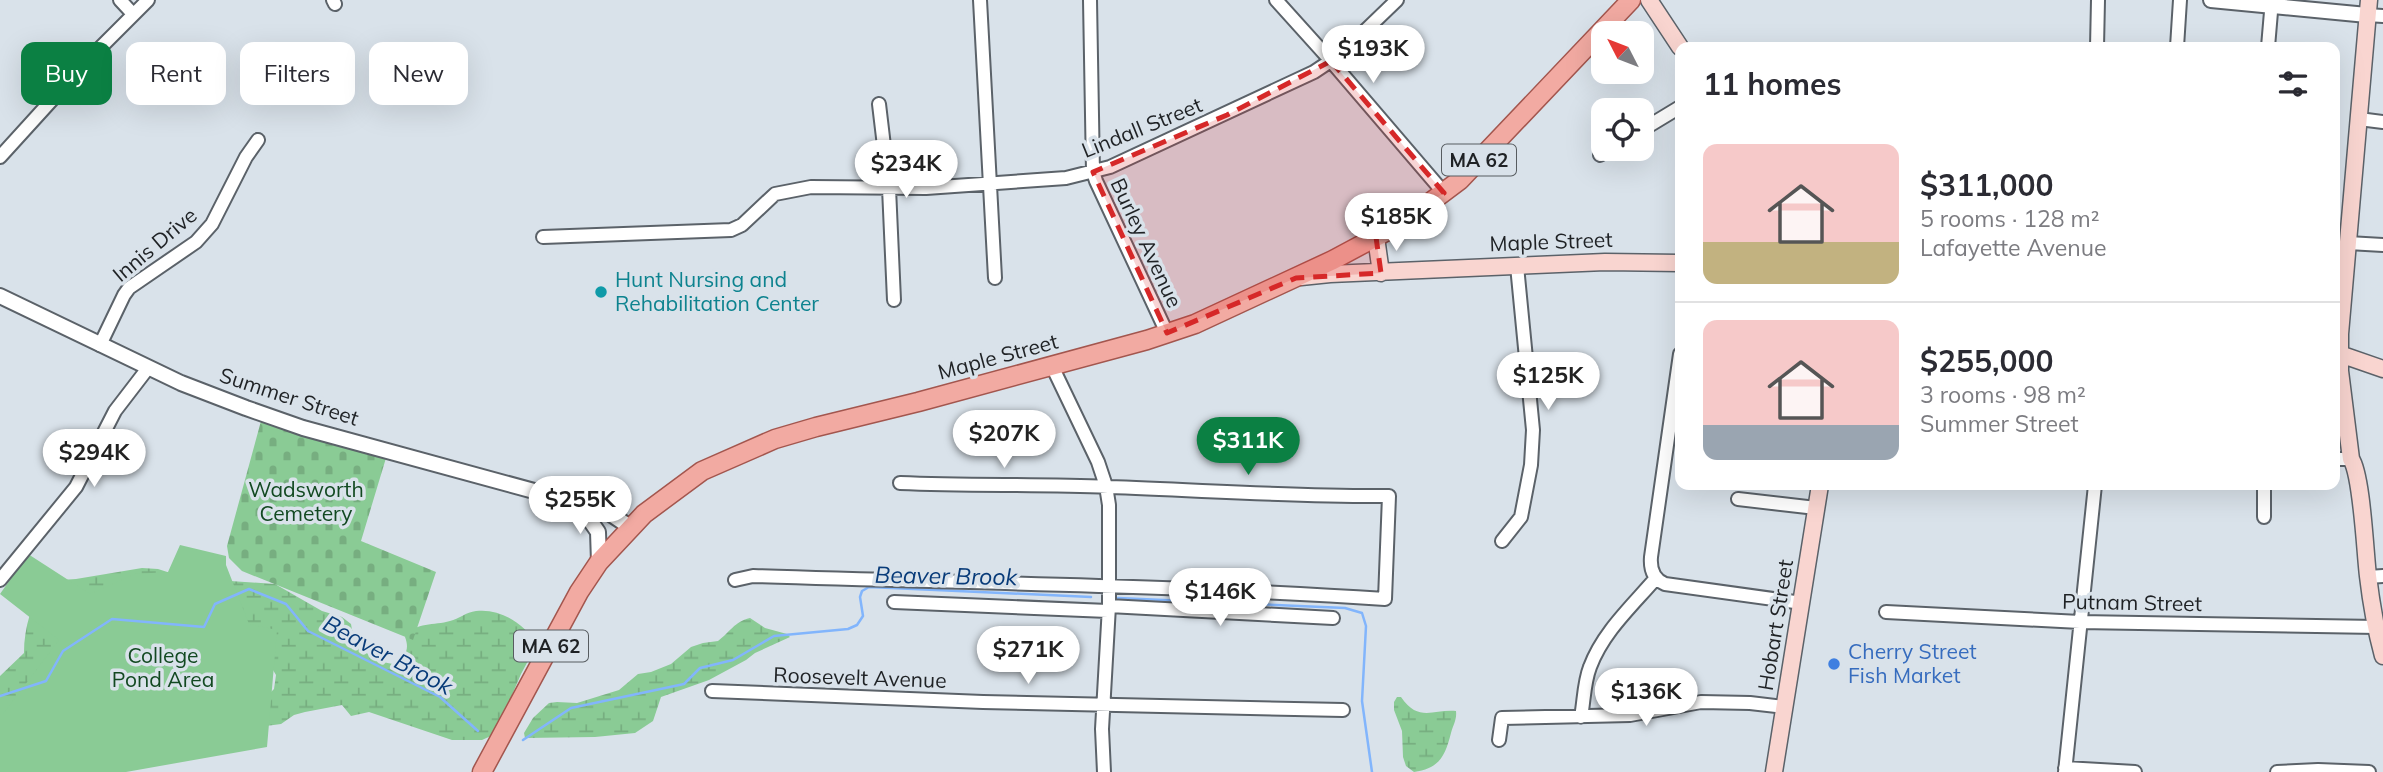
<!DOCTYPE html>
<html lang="en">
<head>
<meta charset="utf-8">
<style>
	:root { --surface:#fff; --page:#f2f2f3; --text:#2b2b33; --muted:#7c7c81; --line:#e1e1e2; --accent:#0b8043 }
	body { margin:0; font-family:Mulish,sans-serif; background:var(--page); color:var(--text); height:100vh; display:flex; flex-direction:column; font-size:26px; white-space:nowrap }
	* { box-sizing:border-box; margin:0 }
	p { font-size:23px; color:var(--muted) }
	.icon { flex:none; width:38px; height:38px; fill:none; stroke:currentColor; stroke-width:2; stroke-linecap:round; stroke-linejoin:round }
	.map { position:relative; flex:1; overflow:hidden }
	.sheet { position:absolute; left:1675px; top:42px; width:665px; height:448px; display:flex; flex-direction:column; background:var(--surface); border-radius:14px; box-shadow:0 7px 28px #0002 }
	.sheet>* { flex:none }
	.banner { position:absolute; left:21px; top:42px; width:665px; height:63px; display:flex; gap:14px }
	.needle { width:46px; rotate:312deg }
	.buttons { position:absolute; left:1591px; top:21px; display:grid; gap:14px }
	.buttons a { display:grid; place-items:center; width:63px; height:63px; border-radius:14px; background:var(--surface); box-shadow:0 7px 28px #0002; font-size:35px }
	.price { position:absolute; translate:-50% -60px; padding:0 16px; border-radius:24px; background:#fff; color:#222; font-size:23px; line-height:46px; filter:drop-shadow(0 2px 4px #0008) }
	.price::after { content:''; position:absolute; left:50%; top:42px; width:21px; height:16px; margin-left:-10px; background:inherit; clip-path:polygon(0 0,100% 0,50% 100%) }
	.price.on { background:var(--accent); color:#fff }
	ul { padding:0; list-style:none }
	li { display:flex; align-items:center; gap:21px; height:175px; padding:0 28px }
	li+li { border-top:2px solid var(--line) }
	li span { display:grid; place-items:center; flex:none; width:196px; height:140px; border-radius:14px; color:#555 }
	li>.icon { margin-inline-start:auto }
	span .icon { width:84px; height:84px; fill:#fffc; stroke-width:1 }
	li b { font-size:30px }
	h2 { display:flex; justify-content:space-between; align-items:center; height:84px; padding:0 28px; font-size:30px }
	.pill { padding:0 24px; border-radius:14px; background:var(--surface); box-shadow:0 7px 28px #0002; font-size:24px; line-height:63px }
	.pill.on { background:var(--accent); color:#fff }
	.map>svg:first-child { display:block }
	.wetland { fill:url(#wetland-marsh) }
	.cemetery { fill:url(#cemetery-stones) }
	.green { fill:#8acb95 }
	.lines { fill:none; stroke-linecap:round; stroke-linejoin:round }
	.stream { stroke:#82b5fc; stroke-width:2.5 }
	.minor-casing { stroke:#5b6269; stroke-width:16 }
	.tertiary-casing { stroke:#5b6269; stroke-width:18 }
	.secondary-casing { stroke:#5b6269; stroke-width:19 }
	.primary-casing { stroke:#a3564e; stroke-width:21 }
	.minor { stroke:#fff; stroke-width:12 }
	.tertiary { stroke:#fff; stroke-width:14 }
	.secondary { stroke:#f9d5d0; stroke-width:16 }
	.primary { stroke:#f2aaa2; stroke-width:18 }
	.marked { fill:#d62828; fill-opacity:0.2; stroke:#d62828; stroke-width:5; stroke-dasharray:14 9; stroke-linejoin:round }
	.culture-dot { fill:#0f9aa8; stroke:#d9e2ea; stroke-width:2.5 }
	.shop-dot { fill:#3f7fe0; stroke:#d9e2ea; stroke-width:2.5 }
	.labels { text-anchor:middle; stroke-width:7; stroke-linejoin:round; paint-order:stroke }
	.shield { fill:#d9e2ea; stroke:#575c60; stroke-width:2 }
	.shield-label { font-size:19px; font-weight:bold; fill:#1f2225 }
	.street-label { font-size:21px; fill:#1f2225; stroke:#d9e2ea }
	.culture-label { font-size:21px; fill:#0d838f; stroke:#d9e2ea; text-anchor:start }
	.park-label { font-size:21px; fill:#124921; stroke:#d9e2ea }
	.shop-label { font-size:21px; fill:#366cbe; stroke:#d9e2ea; text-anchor:start }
	.water-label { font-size:23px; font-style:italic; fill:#083b79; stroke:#d9e2ea }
</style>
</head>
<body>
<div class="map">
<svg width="2383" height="772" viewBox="0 0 2383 772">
	<defs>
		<pattern id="wetland-marsh" width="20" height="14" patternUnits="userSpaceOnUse" patternTransform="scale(1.75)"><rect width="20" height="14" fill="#8acb95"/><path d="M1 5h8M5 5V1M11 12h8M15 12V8" fill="none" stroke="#77ae80"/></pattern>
		<pattern id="cemetery-stones" width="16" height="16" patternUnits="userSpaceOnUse" patternTransform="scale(1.75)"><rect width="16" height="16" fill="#8acb95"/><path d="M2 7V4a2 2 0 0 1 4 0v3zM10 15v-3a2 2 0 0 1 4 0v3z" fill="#77ae80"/></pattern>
	</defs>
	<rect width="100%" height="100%" fill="#d9e2ea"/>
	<path class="wetland" d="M142 568 158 569 186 578 275 584 322 611 342 617 351 624C354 647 373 663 396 664 405 656 410 650 405 637 416 621 434 626 450 621 459 619 466 612 476 611 501 608 524 624 537 644L521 674 497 730H494L493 735 482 740H452L369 712 351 716 342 705 305 712 294 715 281 724 266 726 264 699 274 689 276 675 273 670 0 719V676L24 653C24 627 32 603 45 581L76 579Z
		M750 618 765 628 787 634 790 637 755 653 746 660 709 680 661 697 653 721 635 733 595 737 525 738 524 733 533 718 549 703 557 702 577 703 619 690 638 674 651 672 671 664 691 647 703 643 718 641C730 632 734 622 750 618Z
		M1397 697H1401C1419 723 1433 709 1456 711 1457 720 1453 725 1451 733 1445 756 1440 768 1414 772L1406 766 1403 757 1402 731 1394 710V702Z"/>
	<path class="cemetery" d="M261 421 353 447 386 458 361 541 436 572 413 640 242 571 229 558 227 546Z"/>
	<path class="green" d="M180 545 226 556V565L249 624 277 630 267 747 126 772H0V715L3 714 59 640 0 594 28 554 90 594 135 574 168 572Z"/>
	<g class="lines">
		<path class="stream" d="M1118 598 1345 608 1362 613 1366 626 1362 701 1372 772
			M0 696 46 681 63 651 112 619 204 627 215 604 249 589 286 604 308 631 440 697 478 731
			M523 740 571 708 684 684 700 668 733 660 774 636 848 629 857 625 863 616 860 597 862 591 869 587 1091 597"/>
		<g class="minor-casing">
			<path id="minor" d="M120 0 133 14
				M333 0 335 4
				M980 0 995 278
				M1090 0 1093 172 1096 181 1167 333
				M1276 0 1331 61 1444 193
				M2367 15 2383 16
				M2097 47 2098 0
				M2177 47 2180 0
				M2268 47 2272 0
				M879 104 889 188 894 300
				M2359 119 2383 122
				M1642 130 1680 107
				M1600 155 1610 149
				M0 157 90 58 148 0
				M543 237 731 230 742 225 775 194 811 187 926 188 1066 178 1110 167 1314 72 1341 54 1397 0
				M2348 243 2383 245
				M100 345 124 295 129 288 196 242 212 224 246 157 258 140
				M1680 354 1651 557C1650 569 1653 579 1665 584L1802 603
				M1052 366 1098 462 1106 486 1109 505V606L1102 729 1104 772
				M2334 459H2351
				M1738 499 1816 508
				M2264 517V485
				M1502 541 1521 517 1531 465 1533 430 1517 266
				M2368 577 2383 576
				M0 580 76 487 115 411 148 368
				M735 580 753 576C964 583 1175 585 1385 599L1389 496C1295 497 1202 490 1108 487 1039 484 970 486 900 483
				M894 602 1108 611
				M1109 606 1333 618
				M1886 612 2080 622 2377 627
				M712 691 983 702 1343 710
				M1581 717C1584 701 1584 682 1590 667 1603 632 1632 606 1656 578
				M1499 740 1502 718 1630 715 1701 702 1750 703 1785 707
				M2065 768 2135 772
				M2065 772 2095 485
				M2277 772 2318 770 2369 772"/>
		</g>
		<g class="tertiary-casing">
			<path id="tertiary" d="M2211 0 2367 15
				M0 296 181 383 246 408 303 428 578 503 609 513 630 527
				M578 503 598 532 599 562"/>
		</g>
		<g class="secondary-casing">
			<path id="secondary" d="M1649 0 1680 47
				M2369 0 2340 334V371L2351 459C2362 475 2365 552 2368 576 2371 602 2376 630 2383 656
				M1376 237 1381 273
				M1301 277 1330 274 1605 262 1680 263
				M2334 352 2383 369
				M1774 772 1820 485"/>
		</g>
		<g class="primary-casing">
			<path id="primary" d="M482 772 579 592 599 562 644 514 702 471 775 439 816 427 918 402 1147 340 1195 324 1333 260 1404 222 1460 180 1631 0"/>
		</g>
		<use href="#minor" class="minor"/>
		<use href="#tertiary" class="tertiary"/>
		<use href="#secondary" class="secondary"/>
		<use href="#primary" class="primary"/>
	</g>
	<path class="marked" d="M1331 61 1444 193 1376 237 1381 273 1296 278 1167 333 1093 172 1227 115Z"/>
	<circle class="culture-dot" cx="601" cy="292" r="7"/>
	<circle class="shop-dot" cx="1834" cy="664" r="7"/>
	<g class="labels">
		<g class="shield">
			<rect x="1442" y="144.5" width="74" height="31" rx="5"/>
			<rect x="514" y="630.5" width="74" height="31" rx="5"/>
		</g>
		<g class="shield-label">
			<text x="1479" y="167">MA 62</text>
			<text x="551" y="653">MA 62</text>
		</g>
		<g class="street-label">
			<text transform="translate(1142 128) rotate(-22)" y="7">Lindall Street</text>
			<text transform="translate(1551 242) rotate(-2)" y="7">Maple Street</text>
			<text transform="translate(1146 243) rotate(65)" y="7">Burley Avenue</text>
			<text transform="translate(155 245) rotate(-40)" y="7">Innis Drive</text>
			<text transform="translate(998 357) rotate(-15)" y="7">Maple Street</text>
			<text transform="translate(289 397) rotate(18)" y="7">Summer Street</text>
			<text transform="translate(2132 603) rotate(1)" y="7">Putnam Street</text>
			<text transform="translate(1776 625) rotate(-81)" y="7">Hobart Street</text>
			<text transform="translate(860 678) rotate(2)" y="7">Roosevelt Avenue</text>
		</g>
		<g class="culture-label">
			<text x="615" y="287">Hunt Nursing and<tspan x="615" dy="24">Rehabilitation Center</tspan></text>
		</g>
		<g class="park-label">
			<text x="306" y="497">Wadsworth<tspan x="306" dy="24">Cemetery</tspan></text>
			<text x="163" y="663">College<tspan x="163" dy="24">Pond Area</tspan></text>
		</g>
		<g class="shop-label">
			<text x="1848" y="659">Cherry Street<tspan x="1848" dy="24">Fish Market</tspan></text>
		</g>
		<g class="water-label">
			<text transform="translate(946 576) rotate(1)" y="8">Beaver Brook</text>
			<text transform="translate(388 655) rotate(28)" y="8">Beaver Brook</text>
		</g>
	</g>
</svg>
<div class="buttons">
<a><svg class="needle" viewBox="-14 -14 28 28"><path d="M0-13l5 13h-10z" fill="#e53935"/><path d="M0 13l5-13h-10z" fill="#7c7c81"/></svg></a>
<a><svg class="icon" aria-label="locate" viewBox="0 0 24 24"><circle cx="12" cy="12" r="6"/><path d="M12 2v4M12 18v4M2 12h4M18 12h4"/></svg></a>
</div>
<b class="price" style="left:1373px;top:85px">$193K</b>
<b class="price" style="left:906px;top:200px">$234K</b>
<b class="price" style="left:1396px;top:253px">$185K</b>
<b class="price" style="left:1548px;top:412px">$125K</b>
<b class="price" style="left:1004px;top:470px">$207K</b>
<b class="price on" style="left:1248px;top:477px">$311K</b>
<b class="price" style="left:94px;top:489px">$294K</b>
<b class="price" style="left:580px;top:536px">$255K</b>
<b class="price" style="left:1220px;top:628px">$146K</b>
<b class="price" style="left:1028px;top:686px">$271K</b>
<b class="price" style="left:1646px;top:728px">$136K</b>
<div class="banner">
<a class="pill on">Buy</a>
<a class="pill">Rent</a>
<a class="pill">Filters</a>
<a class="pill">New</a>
</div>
<section class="sheet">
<h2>11 homes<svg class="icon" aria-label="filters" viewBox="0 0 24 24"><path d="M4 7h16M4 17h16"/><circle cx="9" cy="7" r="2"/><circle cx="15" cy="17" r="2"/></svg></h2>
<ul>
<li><span style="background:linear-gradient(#f6c9c9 70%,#c2b280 0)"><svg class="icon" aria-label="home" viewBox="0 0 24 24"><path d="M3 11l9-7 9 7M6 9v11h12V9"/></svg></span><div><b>$311,000</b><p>5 rooms · 128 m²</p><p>Lafayette Avenue</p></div></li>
<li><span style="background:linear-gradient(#f6c9c9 75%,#9aa5b1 0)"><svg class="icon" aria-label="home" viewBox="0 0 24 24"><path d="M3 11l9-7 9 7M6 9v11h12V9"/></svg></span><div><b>$255,000</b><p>3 rooms · 98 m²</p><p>Summer Street</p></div></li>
</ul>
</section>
</div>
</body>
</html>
